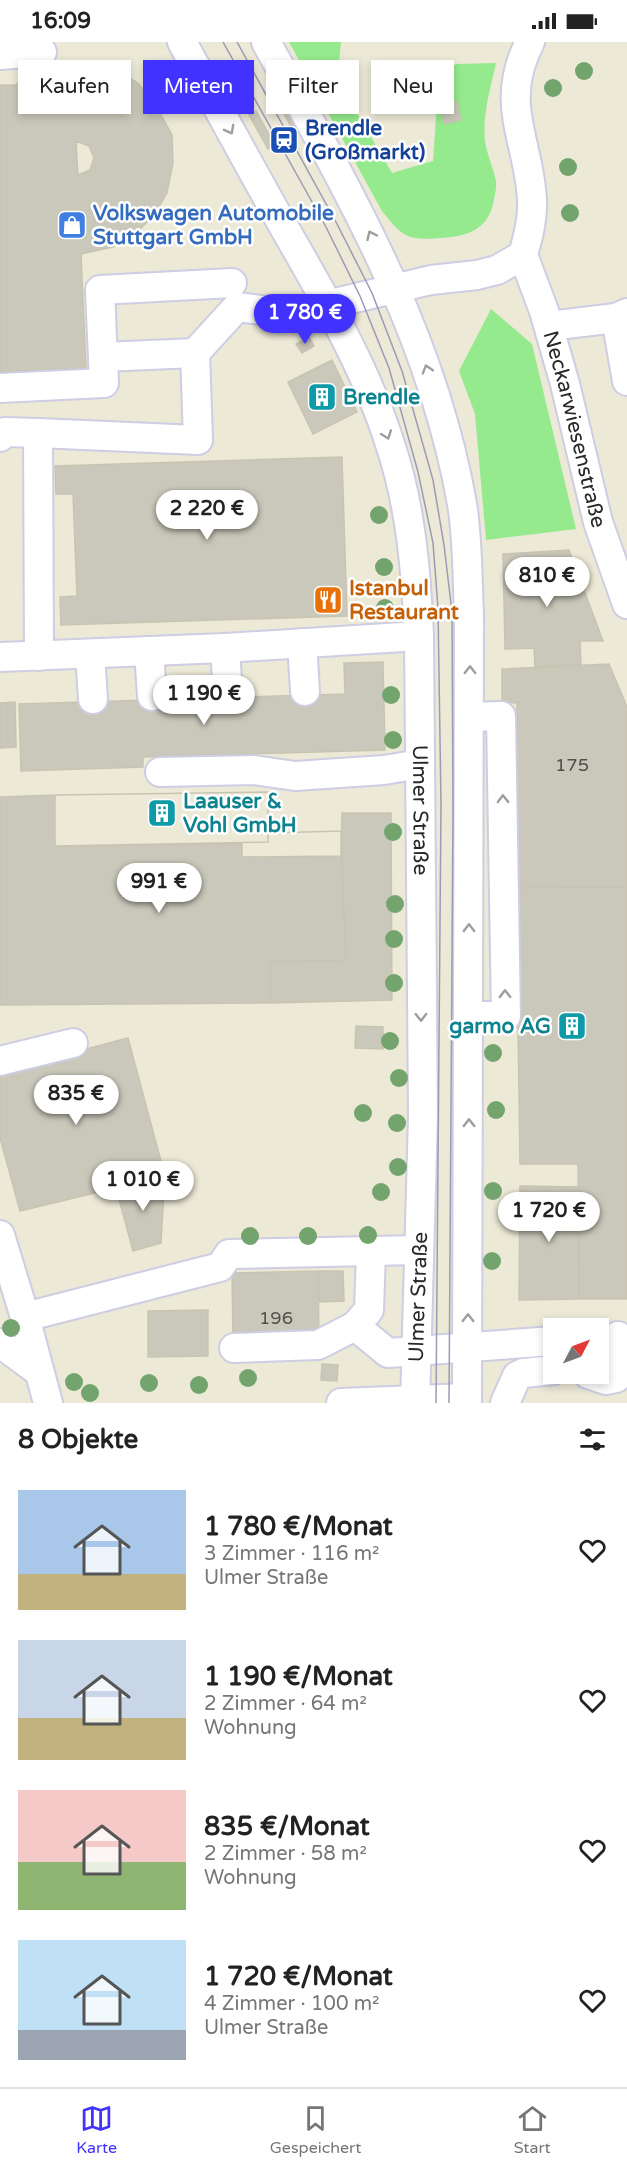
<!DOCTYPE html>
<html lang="de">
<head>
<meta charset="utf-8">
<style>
	:root { --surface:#fff; --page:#f6f6f6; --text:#222; --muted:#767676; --line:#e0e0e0; --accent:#4132ff }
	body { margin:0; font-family:"Varela Round",sans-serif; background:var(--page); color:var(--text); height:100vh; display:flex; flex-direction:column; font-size:22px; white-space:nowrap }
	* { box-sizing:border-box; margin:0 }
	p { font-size:20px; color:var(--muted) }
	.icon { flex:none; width:33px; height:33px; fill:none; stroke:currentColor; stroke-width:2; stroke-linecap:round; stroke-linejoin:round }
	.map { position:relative; height:1361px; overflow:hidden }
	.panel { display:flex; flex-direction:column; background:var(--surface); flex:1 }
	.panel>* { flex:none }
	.hud { position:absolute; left:18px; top:18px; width:591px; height:54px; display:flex; gap:12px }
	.needle { width:39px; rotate:49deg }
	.fabs { position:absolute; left:543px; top:1276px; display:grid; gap:12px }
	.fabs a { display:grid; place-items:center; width:66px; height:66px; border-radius:0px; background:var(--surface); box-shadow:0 3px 9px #0003; font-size:30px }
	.price { position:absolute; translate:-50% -51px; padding:0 14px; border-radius:21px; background:#fff; color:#222; font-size:20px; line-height:39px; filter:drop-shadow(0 2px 3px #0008) }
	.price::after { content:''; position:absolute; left:50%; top:36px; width:18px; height:14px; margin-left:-9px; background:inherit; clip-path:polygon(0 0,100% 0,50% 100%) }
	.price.current { background:var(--accent); color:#fff }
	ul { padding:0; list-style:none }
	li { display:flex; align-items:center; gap:18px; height:150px; padding:0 18px }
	li span { display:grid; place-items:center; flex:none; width:168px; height:120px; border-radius:0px; color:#555 }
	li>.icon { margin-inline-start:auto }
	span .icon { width:72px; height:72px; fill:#fffc; stroke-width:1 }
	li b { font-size:26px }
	h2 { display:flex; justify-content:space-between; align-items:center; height:72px; padding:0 18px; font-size:26px }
	.pill { padding:0 21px; border-radius:0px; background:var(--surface); box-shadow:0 3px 9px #0003; font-size:21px; line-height:54px }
	.pill.current { background:var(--accent); color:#fff }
	.status { display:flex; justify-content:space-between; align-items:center; height:42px; padding:0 30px; background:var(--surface); direction:ltr }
	.status svg { height:16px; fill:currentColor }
	.tab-bar { display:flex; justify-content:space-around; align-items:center; height:84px; border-top:2px solid var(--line); background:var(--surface); font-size:16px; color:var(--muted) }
	.tab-bar a { display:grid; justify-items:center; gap:3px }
	.tab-bar .current { color:var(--accent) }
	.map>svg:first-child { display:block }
	.green { fill:#95ea8d }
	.building { fill:#cac8ba; stroke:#c7c5b1; stroke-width:1.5; fill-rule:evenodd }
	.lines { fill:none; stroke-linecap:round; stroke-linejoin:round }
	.minor-casing { stroke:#cecde3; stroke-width:32 }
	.minor { stroke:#fff; stroke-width:28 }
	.tram { stroke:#9d9ab5; stroke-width:1.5 }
	.tree { fill:#74a46d }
	.oneway { stroke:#9e9e9e }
	.labels { text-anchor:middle; stroke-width:5; stroke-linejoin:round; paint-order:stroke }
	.number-label { font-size:18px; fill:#50504c }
	.transit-label { font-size:21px; font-weight:bold; fill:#164399; stroke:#fff; text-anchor:start }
	.shop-label { font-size:21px; font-weight:bold; fill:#366cbe; stroke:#fff; text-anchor:start }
	.culture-label { font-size:21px; font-weight:bold; fill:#0d838f; stroke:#fff; text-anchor:start }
	.street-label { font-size:21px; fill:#282828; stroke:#fff }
	.food-label { font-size:21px; font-weight:bold; fill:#c56008; stroke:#fff; text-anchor:start }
</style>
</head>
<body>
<div class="status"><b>16:09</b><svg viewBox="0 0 49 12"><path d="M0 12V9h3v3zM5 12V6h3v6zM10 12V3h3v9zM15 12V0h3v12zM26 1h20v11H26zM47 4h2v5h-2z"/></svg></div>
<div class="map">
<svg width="627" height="1361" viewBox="0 0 627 1361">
	<rect width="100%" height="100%" fill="#ece9d7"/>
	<path class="green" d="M289 0H341L335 62 353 64 392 131 433 119 437 61 442 34 456 22 496 21C491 45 482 73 485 99 487 113 493 125 496 139 497 145 495 151 494 157 490 187 467 195 440 196 409 199 402 195 382 169Z
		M491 267 532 302 576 487 486 498 475 372 459 329Z"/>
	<path class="building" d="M62 20H91L113 26 138 41 155 62 172 93 173 121 167 151 154 173 135 192 113 205 81 212 86 326 0 330V43H16L29 31ZM76 99 89 104 94 116 90 128 78 133Z
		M283 54 301 88 295 92 276 57Z
		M457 59 461 78 444 82 441 62Z
		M256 69 275 103 268 107 249 73Z
		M309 295 314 304 302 311 296 302Z
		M332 318 357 370 313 392 288 340Z
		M342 415 347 574 61 583 60 555 77 554 73 452H56L55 424Z
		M569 508 603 599H580L581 623 535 625 534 606 505 607 503 512Z
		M383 620 385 708 143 715V725L21 729 19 662 345 652 344 621Z
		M609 622 627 665V845L516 846 517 661 502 660V627Z
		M15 660 16 705 0 706V661Z
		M268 750V791L341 789V814L242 815V802L55 804V753Z
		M268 750V800L55 804V753Z
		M55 753V804L268 800V791L341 789 346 918 270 920V961L0 963V755Z
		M342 771H391L392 958 270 961V920L346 918 341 814Z
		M627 845V1257H579L578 1122H520L516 846Z
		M356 984 383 985V1007L355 1006Z
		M128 996 165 1134 20 1169 0 1096V1030Z
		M165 1134 161 1201 133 1209 116 1146Z
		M520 1144 579 1145V1257L519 1258Z
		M318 1229 319 1295 233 1297 232 1231Z
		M318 1229H343L344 1259 319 1260Z
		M208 1268V1314L148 1315V1269Z
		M322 1322 338 1323 337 1339 321 1338Z"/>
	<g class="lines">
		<g class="minor-casing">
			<g id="minor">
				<path id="s1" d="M182 0C216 62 250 125 285 187 324 255 366 326 390 402 411 464 416 529 419 594L423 1075 415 1361"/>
				<path d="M266 0C349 150 432 291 462 462 468 497 467 535 469 571L467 1361"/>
				<path d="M0 13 42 10"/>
				<path id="s2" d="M523 213 544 269 565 342 598 480 627 562"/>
				<path d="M616 276 627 339"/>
				<path d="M549 284 616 276 627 271"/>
				<path d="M103 315 195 311"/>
				<path d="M0 346 104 341 100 248 232 241"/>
				<path d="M0 395 5 390 38 391"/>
				<path d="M302 601 305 649"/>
				<path d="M225 606 228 655"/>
				<path d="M149 609 152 654"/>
				<path d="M90 612 93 657"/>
				<path d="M39 614 38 391 198 398 195 311 237 265 278 270 305 268 431 238 477 233 497 228 523 213C528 195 533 177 532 158 529 98 498 62 530 0"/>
				<path d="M0 615 225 606 419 594"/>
				<path d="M160 730 254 728 295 734 384 728 420 722"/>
				<path d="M469 974H506L501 674 470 675"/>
				<path d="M0 1019 73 1001"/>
				<path d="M0 1193 25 1275 48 1361"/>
				<path d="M25 1275 220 1225 229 1212 419 1208"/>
				<path d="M355 1284 388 1311 554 1299"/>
				<path d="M0 1301 38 1329"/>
				<path d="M234 1306 318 1303 355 1284 369 1268 371 1210"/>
				<path d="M588 1332 606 1338 616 1336 621 1327 618 1294"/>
				<path d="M341 1361 467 1356"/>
				<path d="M505 1361 517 1334 523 1331 554 1328"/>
			</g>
		</g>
		<use href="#minor" class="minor"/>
		<path class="tram" d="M223 0 326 185 360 254 389 326 418 430 433 501 438 566 441 762 436 1361
			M237 0 336 180 372 251 402 329 416 378 433 438 444 503 452 570 453 767 449 1361"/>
	</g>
	<g class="tree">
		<circle cx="584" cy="29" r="9"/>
		<circle cx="553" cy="46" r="9"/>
		<circle cx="568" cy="125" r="9"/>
		<circle cx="570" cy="171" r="9"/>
		<circle cx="379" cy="473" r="9"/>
		<circle cx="384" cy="525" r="9"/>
		<circle cx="385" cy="566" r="9"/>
		<circle cx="391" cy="653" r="9"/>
		<circle cx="393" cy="698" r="9"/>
		<circle cx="393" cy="790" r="9"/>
		<circle cx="395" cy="862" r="9"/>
		<circle cx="394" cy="897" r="9"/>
		<circle cx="394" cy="941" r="9"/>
		<circle cx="390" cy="999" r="9"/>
		<circle cx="493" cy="1011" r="9"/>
		<circle cx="399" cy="1036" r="9"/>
		<circle cx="496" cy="1068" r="9"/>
		<circle cx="363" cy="1071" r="9"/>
		<circle cx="397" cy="1081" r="9"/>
		<circle cx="398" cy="1125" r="9"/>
		<circle cx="493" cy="1149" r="9"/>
		<circle cx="381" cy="1150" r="9"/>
		<circle cx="368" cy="1193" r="9"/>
		<circle cx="250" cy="1194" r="9"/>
		<circle cx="308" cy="1194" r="9"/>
		<circle cx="492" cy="1219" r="9"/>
		<circle cx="11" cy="1286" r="9"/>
		<circle cx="248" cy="1336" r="9"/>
		<circle cx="74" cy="1340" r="9"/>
		<circle cx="149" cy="1341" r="9"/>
		<circle cx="199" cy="1343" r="9"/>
		<circle cx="90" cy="1351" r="9"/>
	</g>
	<defs><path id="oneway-chevron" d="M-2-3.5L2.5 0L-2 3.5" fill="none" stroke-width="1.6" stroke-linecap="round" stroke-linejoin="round" transform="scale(1.5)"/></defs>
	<g class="oneway">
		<use href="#oneway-chevron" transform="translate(230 88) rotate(62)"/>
		<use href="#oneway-chevron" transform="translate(371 193) rotate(-115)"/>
		<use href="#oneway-chevron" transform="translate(427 327) rotate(-107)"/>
		<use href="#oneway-chevron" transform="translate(387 393) rotate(69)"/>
		<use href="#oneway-chevron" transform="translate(470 628) rotate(-90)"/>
		<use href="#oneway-chevron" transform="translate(503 757) rotate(-91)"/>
		<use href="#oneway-chevron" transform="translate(469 886) rotate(-90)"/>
		<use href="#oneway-chevron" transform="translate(505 952) rotate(-91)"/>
		<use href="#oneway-chevron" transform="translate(421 975) rotate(89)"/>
		<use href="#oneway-chevron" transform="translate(469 1081) rotate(-90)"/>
		<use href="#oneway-chevron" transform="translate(468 1276) rotate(-90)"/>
	</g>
	<defs>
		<g id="station-square" transform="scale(1.5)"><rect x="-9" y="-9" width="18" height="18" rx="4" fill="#1a4fb4" stroke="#fff"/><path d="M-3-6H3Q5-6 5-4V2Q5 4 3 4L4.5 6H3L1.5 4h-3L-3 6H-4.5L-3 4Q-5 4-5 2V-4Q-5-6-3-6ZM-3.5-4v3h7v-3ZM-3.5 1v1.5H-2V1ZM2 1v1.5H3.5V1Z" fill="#fff"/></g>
		<g id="shop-square" transform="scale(1.5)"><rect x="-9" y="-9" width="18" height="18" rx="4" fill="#3f7fe0" stroke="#fff"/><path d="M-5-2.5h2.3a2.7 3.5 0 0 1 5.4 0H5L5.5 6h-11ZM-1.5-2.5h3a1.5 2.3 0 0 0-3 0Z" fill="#fff"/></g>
		<g id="building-square" transform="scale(1.5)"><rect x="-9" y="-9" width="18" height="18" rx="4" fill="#0f9aa8" stroke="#fff"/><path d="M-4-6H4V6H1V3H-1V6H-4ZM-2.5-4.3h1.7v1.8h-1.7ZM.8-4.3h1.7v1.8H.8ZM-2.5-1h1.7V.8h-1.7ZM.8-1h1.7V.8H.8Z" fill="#fff"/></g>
		<g id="restaurant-square" transform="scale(1.5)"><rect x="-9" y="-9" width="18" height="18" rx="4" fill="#e8710a" stroke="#fff"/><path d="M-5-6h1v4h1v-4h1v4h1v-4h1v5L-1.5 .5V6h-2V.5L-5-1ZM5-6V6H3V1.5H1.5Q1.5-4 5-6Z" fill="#fff"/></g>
	</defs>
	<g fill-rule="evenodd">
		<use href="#station-square" x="284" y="98"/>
		<use href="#shop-square" x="72" y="183"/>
		<use href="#building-square" x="322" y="355"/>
		<use href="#restaurant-square" x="328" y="558"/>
		<use href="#building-square" x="162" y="771"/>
		<use href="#building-square" x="572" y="984"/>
	</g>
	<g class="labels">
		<g class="number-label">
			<text x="572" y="729">175</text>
			<text x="276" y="1282">196</text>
		</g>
		<g class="transit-label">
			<text x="305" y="93">Brendle<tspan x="305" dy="24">(Großmarkt)</tspan></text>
		</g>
		<g class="shop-label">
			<text x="93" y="178">Volkswagen Automobile<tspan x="93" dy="24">Stuttgart GmbH</tspan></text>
		</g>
		<g class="culture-label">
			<text x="343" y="362">Brendle</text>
			<text x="183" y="766">Laauser &amp;<tspan x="183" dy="24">Vohl GmbH</tspan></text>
			<text x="551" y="991" text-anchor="end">garmo AG</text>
		</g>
		<g class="street-label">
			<text dy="7" stroke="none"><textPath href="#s2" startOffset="182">Neckarwiesenstraße</textPath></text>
			<text dy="7" stroke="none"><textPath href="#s1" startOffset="822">Ulmer Straße</textPath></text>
			<text transform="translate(418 1255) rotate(-88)" y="7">Ulmer Straße</text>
		</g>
		<g class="food-label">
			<text x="349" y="553">Istanbul<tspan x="349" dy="24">Restaurant</tspan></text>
		</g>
	</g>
</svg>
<div class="fabs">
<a><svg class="needle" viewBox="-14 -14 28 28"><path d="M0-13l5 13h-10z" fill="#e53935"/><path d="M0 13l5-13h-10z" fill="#767676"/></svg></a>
</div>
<b class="price current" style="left:305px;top:303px">1 780 €</b>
<b class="price" style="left:207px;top:499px">2 220 €</b>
<b class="price" style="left:547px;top:566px">810 €</b>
<b class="price" style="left:204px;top:684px">1 190 €</b>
<b class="price" style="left:159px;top:872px">991 €</b>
<b class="price" style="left:76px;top:1084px">835 €</b>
<b class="price" style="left:143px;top:1170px">1 010 €</b>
<b class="price" style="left:549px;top:1201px">1 720 €</b>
<div class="hud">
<a class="pill">Kaufen</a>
<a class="pill current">Mieten</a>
<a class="pill">Filter</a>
<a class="pill">Neu</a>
</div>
</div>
<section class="panel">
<h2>8 Objekte<svg class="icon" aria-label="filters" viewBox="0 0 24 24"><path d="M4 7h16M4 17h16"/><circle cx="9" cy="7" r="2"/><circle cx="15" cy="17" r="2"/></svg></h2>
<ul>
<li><span style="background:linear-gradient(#a9c7e8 70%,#c2b280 0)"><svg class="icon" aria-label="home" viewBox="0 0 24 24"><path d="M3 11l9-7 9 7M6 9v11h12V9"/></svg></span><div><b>1 780 €/Monat</b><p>3 Zimmer · 116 m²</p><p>Ulmer Straße</p></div><svg class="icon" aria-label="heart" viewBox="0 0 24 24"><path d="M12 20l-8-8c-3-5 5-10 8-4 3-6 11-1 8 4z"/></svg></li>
<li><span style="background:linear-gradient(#c9d6e8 65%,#c2b280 0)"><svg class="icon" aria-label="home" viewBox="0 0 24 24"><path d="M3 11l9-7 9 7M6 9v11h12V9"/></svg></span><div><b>1 190 €/Monat</b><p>2 Zimmer · 64 m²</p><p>Wohnung</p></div><svg class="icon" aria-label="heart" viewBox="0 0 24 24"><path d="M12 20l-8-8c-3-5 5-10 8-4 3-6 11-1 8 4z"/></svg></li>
<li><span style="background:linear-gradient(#f6c9c9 60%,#8fb573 0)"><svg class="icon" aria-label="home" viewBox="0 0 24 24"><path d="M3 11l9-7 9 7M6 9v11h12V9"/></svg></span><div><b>835 €/Monat</b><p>2 Zimmer · 58 m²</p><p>Wohnung</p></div><svg class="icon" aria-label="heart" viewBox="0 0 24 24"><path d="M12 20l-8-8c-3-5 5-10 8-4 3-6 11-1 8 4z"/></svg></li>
<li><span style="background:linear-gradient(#bfe0f5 75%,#9aa5b1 0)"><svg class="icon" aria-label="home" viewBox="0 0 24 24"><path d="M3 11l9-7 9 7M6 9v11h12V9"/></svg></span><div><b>1 720 €/Monat</b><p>4 Zimmer · 100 m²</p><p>Ulmer Straße</p></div><svg class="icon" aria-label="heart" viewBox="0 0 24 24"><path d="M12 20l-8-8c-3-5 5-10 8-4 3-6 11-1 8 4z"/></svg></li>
</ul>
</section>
<nav class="tab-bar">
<a class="current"><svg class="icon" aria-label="map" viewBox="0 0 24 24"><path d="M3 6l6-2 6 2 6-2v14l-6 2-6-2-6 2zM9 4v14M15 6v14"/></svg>Karte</a>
<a><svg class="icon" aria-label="saved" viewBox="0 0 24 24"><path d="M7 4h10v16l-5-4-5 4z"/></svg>Gespeichert</a>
<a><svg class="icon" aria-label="home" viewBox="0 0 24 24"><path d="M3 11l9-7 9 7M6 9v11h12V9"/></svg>Start</a>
</nav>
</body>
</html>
